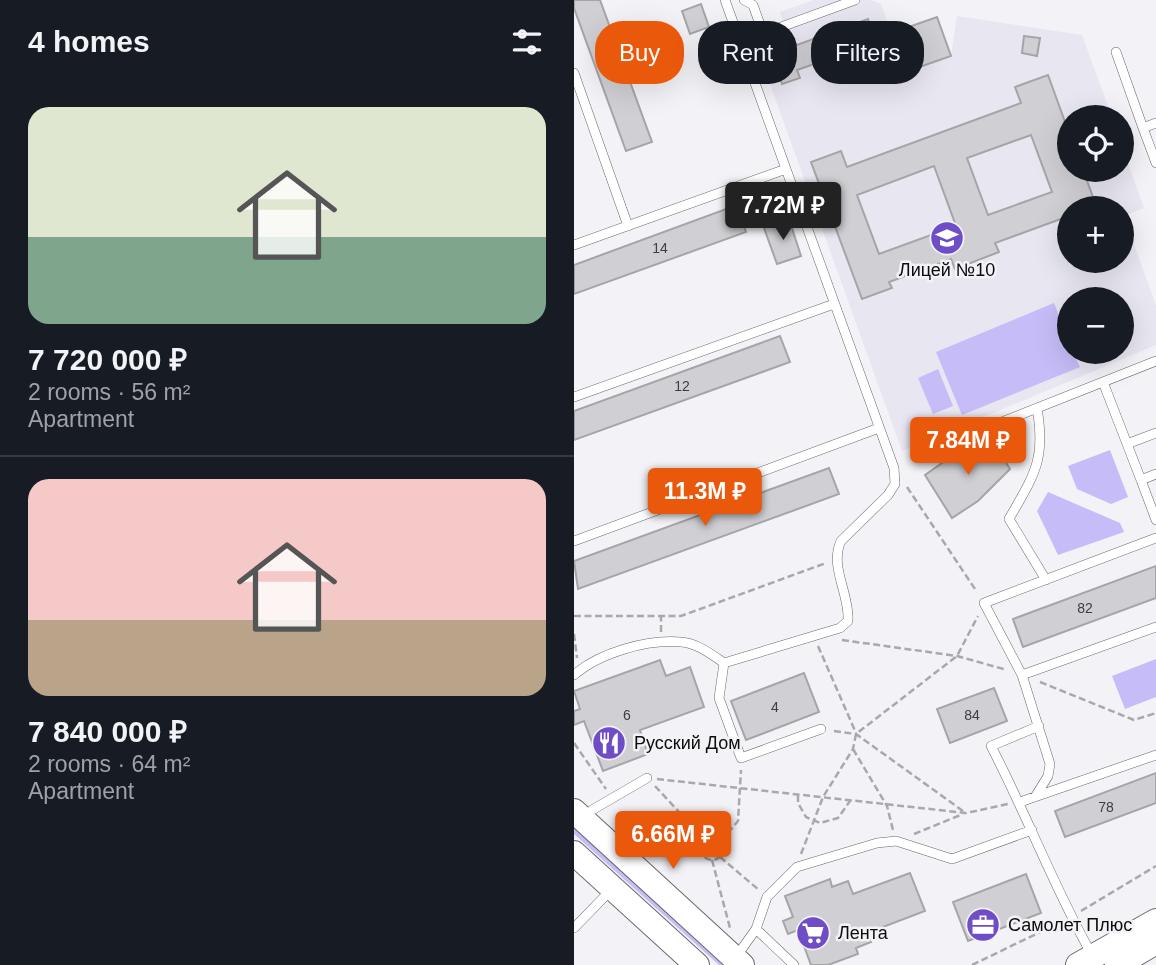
<!DOCTYPE html>
<html lang="en">
<head>
<meta charset="utf-8">
<style>
	:root { --surface:#171b24; --page:#242831; --text:#f1f3f6; --muted:#9ea1a6; --line:#363941; --accent:#ea580c }
	body { margin:0; font-family:Helvetica,sans-serif; background:var(--page); color:var(--text); height:100vh; display:flex; flex-direction:column; font-size:26px; white-space:nowrap }
	* { box-sizing:border-box; margin:0 }
	p { font-size:23px; color:var(--muted) }
	.icon { flex:none; width:38px; height:38px; fill:none; stroke:currentColor; stroke-width:2; stroke-linecap:round; stroke-linejoin:round }
	.map { position:relative; flex:1; overflow:hidden }
	.details { display:flex; flex-direction:column; background:var(--surface); width:574px }
	.details>* { flex:none }
	.hud { position:absolute; left:21px; top:21px; width:455px; height:63px; display:flex; gap:14px }
	.tools { position:absolute; left:483px; top:105px; display:grid; gap:14px }
	.tools a { display:grid; place-items:center; width:77px; height:77px; border-radius:50%; background:var(--surface); box-shadow:0 7px 28px #0002; font-size:35px }
	.price { position:absolute; translate:-50% -60px; padding:0 16px; border-radius:7px; background:var(--accent); color:#fff; font-size:23px; line-height:46px; filter:drop-shadow(0 2px 4px #0008) }
	.price::after { content:''; position:absolute; left:50%; top:42px; width:21px; height:16px; margin-left:-10px; background:inherit; clip-path:polygon(0 0,100% 0,50% 100%) }
	.price.on { background:#222; color:#fff }
	ul { padding:0; list-style:none }
	li { display:grid; align-content:center; gap:14px; height:371px; padding:0 28px }
	li+li { border-top:2px solid var(--line) }
	li span { display:grid; place-items:center; height:217px; border-radius:21px; color:#555 }
	li>.icon { margin-inline-start:auto }
	span .icon { width:126px; height:126px; fill:#fffc; stroke-width:1 }
	li b { font-size:30px }
	h2 { display:flex; justify-content:space-between; align-items:center; height:84px; padding:0 28px; font-size:30px }
	.tag { padding:0 24px; border-radius:28px; background:var(--surface); box-shadow:0 7px 28px #0002; font-size:24px; line-height:63px }
	.tag.on { background:var(--accent); color:#fff }
	main { display:flex; flex:1; min-height:0 }
	.map>svg:first-child { display:block }
	.built { fill:#e7e6f1; fill-rule:evenodd }
	.green { fill:#c6bdf8 }
	.building { fill:#d0d0d4; stroke:#a5a5a8; stroke-width:2; fill-rule:evenodd }
	.lines { fill:none; stroke-linecap:round; stroke-linejoin:round }
	.service-casing { stroke:#69696c; stroke-width:10 }
	.secondary-casing { stroke:#69696c; stroke-width:26 }
	.path { stroke:#a9a9ac; stroke-width:2.5; stroke-dasharray:7 3.5; stroke-linecap:butt }
	.service { stroke:#fff; stroke-width:9 }
	.secondary { stroke:#fff; stroke-width:24 }
	.labels { text-anchor:middle; stroke-width:5; stroke-linejoin:round; paint-order:stroke }
	.number-label { font-size:14px; fill:#3e3e40 }
	.poi-label { font-size:18px; fill:#0d0d0e; stroke:#f3f2f6; text-anchor:start }
</style>
</head>
<body>
<main>
<section class="details">
<h2>4 homes<svg class="icon" aria-label="filters" viewBox="0 0 24 24"><path d="M4 7h16M4 17h16"/><circle cx="9" cy="7" r="2"/><circle cx="15" cy="17" r="2"/></svg></h2>
<ul>
<li><span style="background:linear-gradient(#dfe7d0 60%,#7fa58c 0)"><svg class="icon" aria-label="home" viewBox="0 0 24 24"><path d="M3 11l9-7 9 7M6 9v11h12V9"/></svg></span><div><b>7 720 000 ₽</b><p>2 rooms · 56 m²</p><p>Apartment</p></div></li>
<li><span style="background:linear-gradient(#f6c9c9 65%,#b9a48a 0)"><svg class="icon" aria-label="home" viewBox="0 0 24 24"><path d="M3 11l9-7 9 7M6 9v11h12V9"/></svg></span><div><b>7 840 000 ₽</b><p>2 rooms · 64 m²</p><p>Apartment</p></div></li>
</ul>
</section>
<div class="map">
<svg width="582" height="965" viewBox="0 0 582 965">
	<rect width="100%" height="100%" fill="#f3f2f6"/>
	<path class="built" d="M240 0H297L307 4 317 33 326 30 377 55 383 16 508 35 538 117H495V170H548V146L570 208 550 216 582 306V345L328 451 182 45 213 34 206 12ZM495 208H548V261H495ZM495 299H548V352H495Z"/>
	<path class="green" d="M480 303 495 341V352H499L506 367 388 415 362 352Z
		M364 369 379 406 359 414 344 378Z
		M536 450 554 497 537 504 503 489 494 466Z
		M474 492 546 523 550 532 484 555 463 511Z
		M582 659V697L551 709 538 676Z
		M0 826 153 965H145L0 834Z"/>
	<path class="building" d="M0 0H26L78 142 52 151 0 8Z
		M127 4 135 27 116 34 108 11Z
		M363 17 377 56 340 69 326 30Z
		M294 19 305 50 285 57 282 49 223 70 226 78 208 84 198 54Z
		M450 36 466 38 463 56 448 53Z
		M474 75 495 133V170H509L523 208H495V216L421 243 425 252 381 269 377 259 315 282 318 288 288 299 237 162 267 151 273 167 447 103 441 87ZM457 135 478 192 414 215 393 158ZM360 166 382 226 305 254 283 195Z
		M163 205 172 232 0 294V265Z
		M215 219 227 256 203 264 190 228Z
		M206 336 216 362 0 440V411Z
		M419 442 436 469 404 501 378 518 351 475 378 456 380 459 398 447 408 445 410 447Z
		M255 468 265 494 4 589 0 561Z
		M582 566V598L449 647 439 619Z
		M86 660 92 676 116 667 130 707 66 730 74 754 29 771 10 721 0 725V711L6 709 0 691Z
		M230 673 245 712 172 740 157 701Z
		M420 688 433 721 376 743 363 709Z
		M582 773V803L491 837 481 811Z
		M336 873 351 911 293 933 297 942 282 948 284 954 254 965H237L224 930 214 934 209 921 219 917 211 896 256 879 258 887 274 881 279 894Z
		M452 874 467 913 394 941 379 902Z"/>
	<g class="lines">
		<g class="service-casing">
			<path id="service" d="M170 0 179 5 189 33
				M166 42 281 0
				M542 52 569 128
				M0 73 54 226
				M582 123 569 128 582 163
				M0 245 212 169
				M529 382 567 480 582 474
				M0 397 260 304
				M463 408C472 460 460 475 435 519L472 580
				M553 444 582 433
				M342 456 582 361
				M567 480 582 520
				M0 541 305 428
				M150 663 145 698 167 758 247 729
				M0 675C25 653 73 639 107 642 123 643 137 654 150 663L266 628 274 621C276 594 255 567 267 541L314 495 321 484 320 468 151 0
				M448 675 410 603 582 538
				M465 726 417 746C453 815 480 888 518 955
				M461 797 474 776 476 764 448 675 582 627
				M446 802 582 755
				M11 819 18 810 73 778
				M0 928 37 890
				M182 929 220 965
				M162 957 182 929 193 897 223 867 303 843 322 841 378 859 458 830"/>
		</g>
		<g class="secondary-casing">
			<path id="secondary" d="M0 811 168 965
				M0 853 123 965
				M504 965 582 921
				M543 965 582 942"/>
		</g>
		<path class="path" d="M333 487 403 592
			M0 616H107L252 563
			M87 632V616
			M0 634 3 658
			M268 640 383 656 433 670
			M244 646 282 733
			M466 682 560 720 582 713
			M260 731 282 734 389 811
			M0 743 32 789
			M279 749 313 806 319 830
			M83 779 392 813 434 804
			M81 786 131 840
			M224 795V803L232 817 246 823 264 818 276 801
			M340 834 389 814
			M58 837 127 848
			M127 849a11 11 0 1 1 22 0a11 11 0 1 1-22 0Z
			M147 841 164 821 167 770
			M227 854 249 797 279 749 282 734 383 656 404 616
			M146 857 185 890
			M138 860 156 928
			M507 911 582 866
			M398 965 489 921"/>
		<use href="#service" class="service"/>
		<use href="#secondary" class="secondary"/>
	</g>
	<defs>
		<g id="school-disc" transform="scale(1.75)"><circle r="9.5" fill="#6f4dc6" stroke="#f3f2f6"/><path d="M0-5L7-2L0 1L-7-2ZM-4 1L0 2.5L4 1V4Q0 6-4 4Z" fill="#fff"/></g>
		<g id="restaurant-disc" transform="scale(1.75)"><circle r="9.5" fill="#6f4dc6" stroke="#f3f2f6"/><path d="M-5-6h1v4h1v-4h1v4h1v-4h1v5L-1.5 .5V6h-2V.5L-5-1ZM5-6V6H3V1.5H1.5Q1.5-4 5-6Z" fill="#fff"/></g>
		<g id="office-disc" transform="scale(1.75)"><circle r="9.5" fill="#6f4dc6" stroke="#f3f2f6"/><path d="M-6-3h4V-5.5h4V-3h4V5H-6ZM-1-4.5V-3h2v-1.5ZM-6 0V1H6V0Z" fill="#fff"/></g>
		<g id="supermarket-disc" transform="scale(1.75)"><circle r="9.5" fill="#6f4dc6" stroke="#f3f2f6"/><path d="M-6-5.5h2.5l.6 2H6L4.5 2H-2.5L-4.4-4H-6ZM-1.5 3.2a1.3 1.3 0 1 0 .1 0ZM3 3.2a1.3 1.3 0 1 0 .1 0Z" fill="#fff"/></g>
	</defs>
	<g fill-rule="evenodd">
		<use href="#school-disc" x="373" y="238"/>
		<use href="#restaurant-disc" x="35" y="743"/>
		<use href="#office-disc" x="409" y="925"/>
		<use href="#supermarket-disc" x="239" y="933"/>
	</g>
	<g class="labels">
		<g class="number-label">
			<text x="86" y="253">14</text>
			<text x="108" y="391">12</text>
			<text x="511" y="613">82</text>
			<text x="201" y="712">4</text>
			<text x="53" y="720">6</text>
			<text x="398" y="720">84</text>
			<text x="532" y="812">78</text>
		</g>
		<g class="poi-label">
			<text x="373" y="276" text-anchor="middle">Лицей №10</text>
			<text x="60" y="749">Русский Дом</text>
			<text x="434" y="931">Самолет Плюс</text>
			<text x="264" y="939">Лента</text>
		</g>
	</g>
</svg>
<div class="tools">
<a><svg class="icon" aria-label="locate" viewBox="0 0 24 24"><circle cx="12" cy="12" r="6"/><path d="M12 2v4M12 18v4M2 12h4M18 12h4"/></svg></a>
<a>+</a>
<a>−</a>
</div>
<b class="price on" style="left:209px;top:242px">7.72M ₽</b>
<b class="price" style="left:394px;top:477px">7.84M ₽</b>
<b class="price" style="left:131px;top:528px">11.3M ₽</b>
<b class="price" style="left:99px;top:871px">6.66M ₽</b>
<div class="hud">
<a class="tag on">Buy</a>
<a class="tag">Rent</a>
<a class="tag">Filters</a>
</div>
</div>
</main>
</body>
</html>
